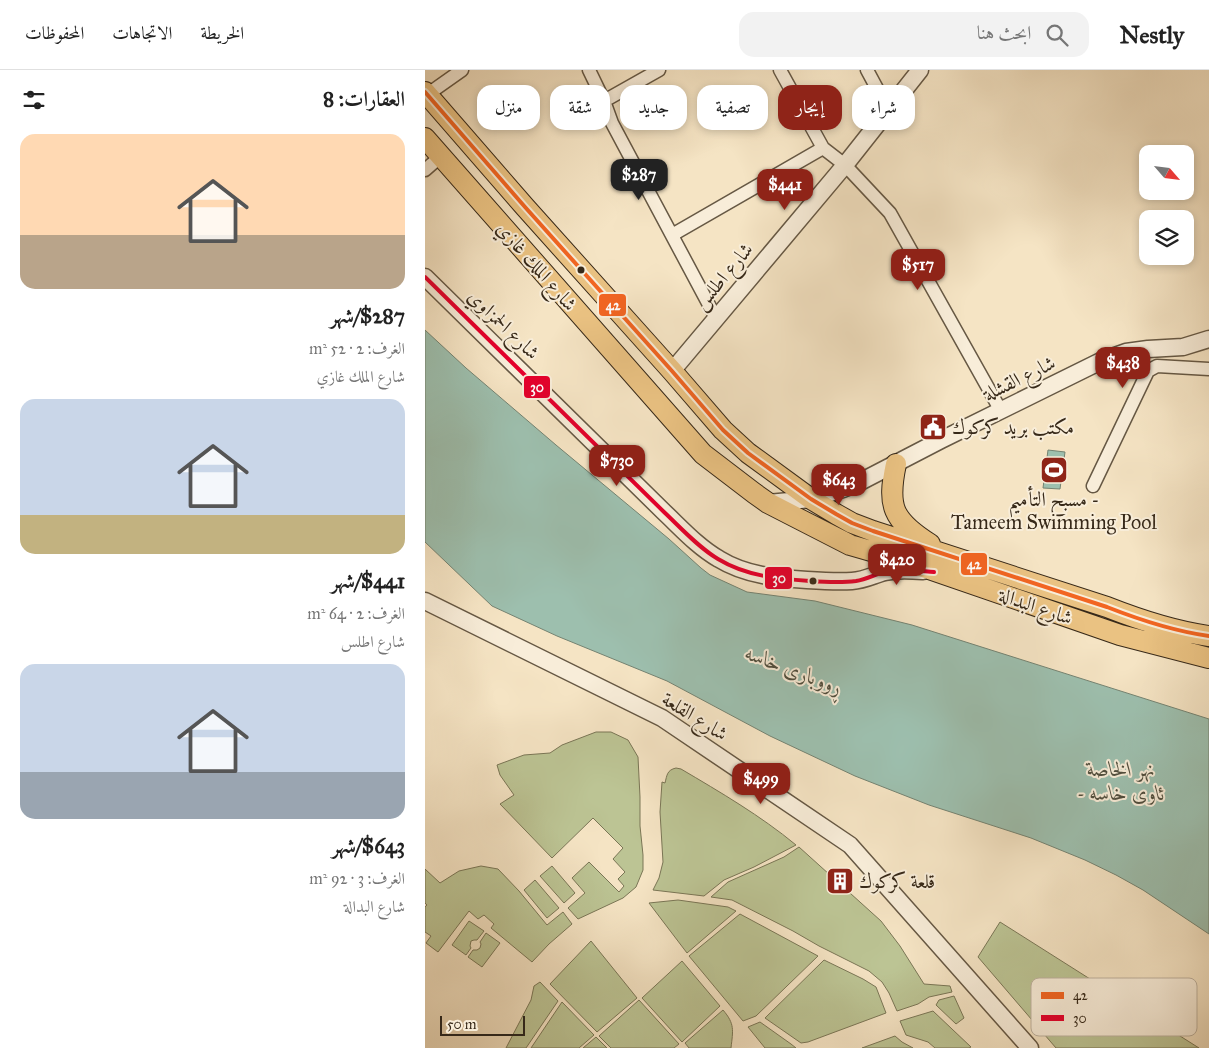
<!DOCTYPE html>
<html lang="ar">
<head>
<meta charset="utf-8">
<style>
	:root { --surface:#fff; --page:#f2f2f2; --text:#222; --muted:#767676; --line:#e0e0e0; --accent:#8f2418 }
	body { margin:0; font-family:"IM FELL Great Primer",Amiri,serif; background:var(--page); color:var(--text); direction:rtl; height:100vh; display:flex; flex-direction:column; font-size:19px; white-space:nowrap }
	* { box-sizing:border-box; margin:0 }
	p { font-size:16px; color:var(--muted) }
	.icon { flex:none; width:28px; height:28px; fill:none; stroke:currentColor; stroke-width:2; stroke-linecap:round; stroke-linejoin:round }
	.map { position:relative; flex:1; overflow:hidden; direction:ltr }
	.panel { display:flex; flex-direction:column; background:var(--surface); width:425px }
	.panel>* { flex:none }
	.hud { position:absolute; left:15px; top:15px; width:475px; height:45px; direction:rtl; display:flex; gap:10px }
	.needle { width:32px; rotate:118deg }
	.tools { position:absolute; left:714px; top:75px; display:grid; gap:10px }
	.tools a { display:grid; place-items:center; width:55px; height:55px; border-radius:10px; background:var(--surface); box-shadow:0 2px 8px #0003; font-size:25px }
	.scale { position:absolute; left:15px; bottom:12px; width:85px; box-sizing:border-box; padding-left:5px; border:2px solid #372919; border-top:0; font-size:14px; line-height:18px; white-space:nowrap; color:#372919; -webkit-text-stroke:4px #f8edd9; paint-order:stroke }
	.price { position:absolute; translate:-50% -42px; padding:0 11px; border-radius:10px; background:var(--accent); color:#fff; font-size:16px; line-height:32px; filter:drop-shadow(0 1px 2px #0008) }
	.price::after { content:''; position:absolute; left:50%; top:30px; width:15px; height:11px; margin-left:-8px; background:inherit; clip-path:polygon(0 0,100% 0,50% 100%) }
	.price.selected { background:#222; color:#fff }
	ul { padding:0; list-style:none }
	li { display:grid; align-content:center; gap:10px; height:265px; padding:0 20px }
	li span { display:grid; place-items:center; height:155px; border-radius:15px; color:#555 }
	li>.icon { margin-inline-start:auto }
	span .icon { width:90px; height:90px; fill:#fffc; stroke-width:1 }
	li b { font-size:21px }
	h2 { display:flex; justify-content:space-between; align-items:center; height:60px; padding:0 20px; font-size:21px }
	.chip { padding:0 18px; border-radius:15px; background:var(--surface); box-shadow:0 2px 8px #0003; font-size:18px; line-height:45px }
	.chip.selected { background:var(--accent); color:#fff }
	header { display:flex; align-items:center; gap:30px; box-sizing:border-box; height:70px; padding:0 25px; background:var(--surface); border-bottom:1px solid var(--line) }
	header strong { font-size:24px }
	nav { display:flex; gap:28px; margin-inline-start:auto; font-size:18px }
	.search { width:350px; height:45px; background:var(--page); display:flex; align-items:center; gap:12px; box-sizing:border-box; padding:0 18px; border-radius:15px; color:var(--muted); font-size:19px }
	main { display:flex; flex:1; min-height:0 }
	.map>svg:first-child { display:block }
	.green { fill:#bcc494; stroke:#7a7656 }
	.water { fill:#9dbfae; stroke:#748372 }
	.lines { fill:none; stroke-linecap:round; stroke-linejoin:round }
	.minor-casing { stroke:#665844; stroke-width:15 }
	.tertiary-casing { stroke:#665844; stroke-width:19 }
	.primary-casing { stroke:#372919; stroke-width:22 }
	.minor { stroke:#f8edd9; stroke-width:12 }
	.tertiary { stroke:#f8edd9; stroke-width:16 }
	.primary { stroke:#eac282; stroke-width:20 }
	.bus-1-casing { stroke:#f8edd9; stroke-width:8 }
	.bus-2-casing { stroke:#f8edd9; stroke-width:8 }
	.bus-1 { stroke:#f26522; stroke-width:4 }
	.bus-2 { stroke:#e4002b; stroke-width:4 }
	.bus-dot { fill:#372919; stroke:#f8edd9; stroke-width:2 }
	.labels { text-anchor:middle; stroke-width:4; stroke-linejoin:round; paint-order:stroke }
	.street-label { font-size:20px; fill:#372919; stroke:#f8edd9 }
	.poi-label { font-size:20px; fill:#372919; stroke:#f8edd9; text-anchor:start }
	.water-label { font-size:21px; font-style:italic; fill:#504e3e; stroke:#f8edd9 }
	.key { fill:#f8edd9; stroke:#beb29f; stroke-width:1 }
	.key-label { font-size:14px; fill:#372919 }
	.line-badge { stroke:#f8edd9; stroke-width:2 }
	.badge-label { font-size:14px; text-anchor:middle; font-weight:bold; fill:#fff }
</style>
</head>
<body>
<header>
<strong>Nestly</strong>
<div class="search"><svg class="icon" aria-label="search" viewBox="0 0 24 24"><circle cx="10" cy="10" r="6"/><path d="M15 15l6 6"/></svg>ابحث هنا</div>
<nav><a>الخريطة</a><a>الاتجاهات</a><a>المحفوظات</a></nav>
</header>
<main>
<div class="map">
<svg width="784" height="978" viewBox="0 0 784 978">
	<rect width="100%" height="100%" fill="#f5e4c4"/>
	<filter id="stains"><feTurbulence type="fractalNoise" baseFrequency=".004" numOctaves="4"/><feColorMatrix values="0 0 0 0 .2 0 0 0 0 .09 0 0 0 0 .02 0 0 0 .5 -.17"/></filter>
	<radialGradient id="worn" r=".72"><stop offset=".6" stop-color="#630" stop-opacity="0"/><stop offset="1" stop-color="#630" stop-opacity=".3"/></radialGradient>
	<path class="green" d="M171 662H186L203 670 213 687 215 727V756L218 785V800L211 817 198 828 153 849 143 838 160 823 147 808 164 792 194 822 199 816 193 809 200 802 188 789 198 778 168 748 127 788 75 734 89 725 75 705 72 695 99 685 125 683 137 675Z
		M251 698 256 699C295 722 336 746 371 775L329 797 299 810 279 826 228 820 234 808 238 792 235 742 237 712 240 713C242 705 242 700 251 698Z
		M374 777 456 851 475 876 499 914 525 916 527 922 504 927 493 934 472 941 464 923 457 912 444 901 394 876 368 861 307 830 286 827 303 812 359 787Z
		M56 796 73 799 94 821 122 855 138 842 147 854 124 874 107 892 66 858 69 854 59 845 53 849 44 841 13 882 1 873 6 866 0 862V837L2 835 0 833V799L15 813 34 801Z
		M127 796 150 823 139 833 115 806Z
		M110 810 134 838 122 848 99 820Z
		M253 830 303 837 311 841 262 883 224 833Z
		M315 844 393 886 331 946 318 951 264 886Z
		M44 851 59 861 52 870H49L46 871 45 876 46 878 41 885 27 875Z
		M575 852 774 978H631L553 887Z
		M61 863 75 873 57 897 43 887 48 880H52L55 878 56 874 55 872Z
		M166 871 212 928 172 962 125 914Z
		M399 890 438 909 451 917 461 943 383 972 376 973 340 948Z
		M257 891 295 936 257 972 217 928Z
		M115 912 133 931 101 978H81L106 930 109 916Z
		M529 926 539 948 531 954 511 935 514 930Z
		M214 930 254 974 249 978H186L174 966Z
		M137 932 169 965 154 978H106Z
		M298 940C310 954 308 960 306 978H264L260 973Z
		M508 941 546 977 544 978H510L503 972 481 965 475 951Z
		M335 952 366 974 371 978H340L323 957Z
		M470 966 477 972 488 978H437Z
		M171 967 182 978H158Z"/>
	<path class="water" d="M0 260 41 298 131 375 244 469 276 498 285 505 322 522 390 531 487 555 784 649V864L718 820 691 805 660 790 606 768 504 735 430 706 345 666 242 611 132 566 67 536 0 472Z
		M623 380 640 382 635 419 618 418Z"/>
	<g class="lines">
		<g class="minor-casing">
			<path id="minor" d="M164 0 179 31 187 53 291 248
				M355 0 398 78 420 95 465 143 576 341
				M442 0 463 39
				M3 24 37 0
				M179 31 234 0
				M0 100 16 86
				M247 165 398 78
				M668 416 723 301 732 296 784 299"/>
		</g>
		<g class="tertiary-casing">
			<path id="tertiary" d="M0 207 239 442C256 458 273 477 294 489 320 505 351 508 382 510 397 511 412 512 427 511 441 510 448 505 460 502 472 499 486 500 498 501
				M247 301 420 95 495 0
				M343 433 386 429 418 419 433 413 516 370 676 291 701 282 723 279 758 277 784 269
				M0 531 237 648 425 775 605 978"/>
		</g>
		<g class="primary-casing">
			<path id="primary" d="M0 22 100 137 247 301 298 360 323 383 386 429 411 444 427 453 448 461 682 537C715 550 748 561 784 566
				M0 68 278 384 329 423 343 433 425 475 484 492 695 565 784 588
				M471 394C462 436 467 450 505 474"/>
		</g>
		<use href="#minor" class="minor"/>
		<use href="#tertiary" class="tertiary"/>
		<use href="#primary" class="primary"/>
		<g class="bus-1-casing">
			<path id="bus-1" d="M0 22 100 137 247 301 298 360 323 383 386 429 411 444 427 453 448 461 682 537C715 550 748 561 784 566"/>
		</g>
		<g class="bus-2-casing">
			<path id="bus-2" d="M0 207 239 442C256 458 273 477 293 489 321 506 353 509 385 511 400 512 415 513 431 511 443 509 452 503 463 501 478 499 494 501 509 502"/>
		</g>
		<use href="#bus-1" class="bus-1"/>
		<use href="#bus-2" class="bus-2"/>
	</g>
	<defs>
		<g id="civic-square" transform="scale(1.4375)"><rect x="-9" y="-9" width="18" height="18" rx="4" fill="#8f2418" stroke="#f8edd9"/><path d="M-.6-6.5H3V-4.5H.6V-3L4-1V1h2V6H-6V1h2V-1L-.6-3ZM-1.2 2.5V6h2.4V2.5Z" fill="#fff"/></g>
		<g id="stadium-square" transform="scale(1.4375)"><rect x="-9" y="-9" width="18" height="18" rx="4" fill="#8f2418" stroke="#f8edd9"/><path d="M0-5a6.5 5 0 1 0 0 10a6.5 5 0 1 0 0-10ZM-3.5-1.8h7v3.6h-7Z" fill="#fff"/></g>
		<g id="building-square" transform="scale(1.4375)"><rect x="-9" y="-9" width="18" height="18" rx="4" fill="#8f2418" stroke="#f8edd9"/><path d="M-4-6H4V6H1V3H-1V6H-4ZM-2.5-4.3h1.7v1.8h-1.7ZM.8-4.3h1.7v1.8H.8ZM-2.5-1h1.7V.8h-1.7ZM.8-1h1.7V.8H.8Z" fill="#fff"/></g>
	</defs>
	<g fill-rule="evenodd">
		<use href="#civic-square" x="508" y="357"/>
		<use href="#stadium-square" x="629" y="400"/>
		<use href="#building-square" x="415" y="811"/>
	</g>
	<g class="bus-dot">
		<circle cx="156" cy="200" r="4.5"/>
		<circle cx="388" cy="511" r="4.5"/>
	</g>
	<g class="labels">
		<g class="street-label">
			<text transform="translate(112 196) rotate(49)" y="7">شارع الملك غازي</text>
			<text transform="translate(298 206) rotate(-50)" y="7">شارع اطلس</text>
			<text transform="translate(79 254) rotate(44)" y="7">شارع الحمزاوي</text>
			<text transform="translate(594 308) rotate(-26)" y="7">شارع القشلة</text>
			<text transform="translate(611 536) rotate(19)" y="7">شارع البدالة</text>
			<text transform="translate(270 646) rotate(32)" y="7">شارع القلعة</text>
		</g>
		<g class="poi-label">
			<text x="527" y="364">مكتب بريد كركوك</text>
			<text x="629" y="436" text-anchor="middle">مسبح التأميم -<tspan x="629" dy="23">Tameem Swimming Pool</tspan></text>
			<text x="434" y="818">قلعة كركوك</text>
		</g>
		<g class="water-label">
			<text transform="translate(369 600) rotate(21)" y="7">ڕووباری خاسە</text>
			<text x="696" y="706">نهر الخاصة<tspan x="696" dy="24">- ئاوی خاسە</tspan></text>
		</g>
	</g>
	<rect x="606" y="908" width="166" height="58" rx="8" class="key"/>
	<rect x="616" y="922" width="23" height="7" fill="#f26522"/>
	<rect x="616" y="945" width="23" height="6" fill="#e4002b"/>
	<g class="key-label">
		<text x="648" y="930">42</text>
		<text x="648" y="953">30</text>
	</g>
	<g class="line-badge">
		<rect x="173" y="223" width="29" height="24" rx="5" fill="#f26522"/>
		<rect x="98" y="305" width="28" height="24" rx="5" fill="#e4002b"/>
		<rect x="535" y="482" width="28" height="24" rx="5" fill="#f26522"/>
		<rect x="339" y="496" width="29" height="24" rx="5" fill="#e4002b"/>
	</g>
	<g class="badge-label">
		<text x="188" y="240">42</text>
		<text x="112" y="322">30</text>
		<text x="549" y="499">42</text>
		<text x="354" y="513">30</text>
	</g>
	<rect width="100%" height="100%" filter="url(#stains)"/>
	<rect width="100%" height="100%" fill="url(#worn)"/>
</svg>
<div class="tools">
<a><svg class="needle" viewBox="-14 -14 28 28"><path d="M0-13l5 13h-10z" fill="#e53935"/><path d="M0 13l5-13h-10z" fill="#767676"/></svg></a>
<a><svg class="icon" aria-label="layers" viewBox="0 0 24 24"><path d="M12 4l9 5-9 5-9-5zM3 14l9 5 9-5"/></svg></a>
</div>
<div class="scale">50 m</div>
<b class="price selected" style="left:214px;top:131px">$287</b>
<b class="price" style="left:360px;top:141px">$441</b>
<b class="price" style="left:493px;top:221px">$517</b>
<b class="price" style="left:698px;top:319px">$438</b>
<b class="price" style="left:192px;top:417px">$730</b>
<b class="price" style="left:414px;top:436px">$643</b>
<b class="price" style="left:472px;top:516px">$420</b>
<b class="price" style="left:336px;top:735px">$499</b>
<div class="hud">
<a class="chip">شراء</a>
<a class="chip selected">إيجار</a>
<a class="chip">تصفية</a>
<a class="chip">جديد</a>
<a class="chip">شقة</a>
<a class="chip">منزل</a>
</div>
</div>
<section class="panel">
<h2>العقارات: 8<svg class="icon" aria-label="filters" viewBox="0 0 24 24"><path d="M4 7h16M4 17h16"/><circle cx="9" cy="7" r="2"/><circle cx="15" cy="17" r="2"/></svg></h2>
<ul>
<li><span style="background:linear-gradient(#ffd9b3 65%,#b9a48a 0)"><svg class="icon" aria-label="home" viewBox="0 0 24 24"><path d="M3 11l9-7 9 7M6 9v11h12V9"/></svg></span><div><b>$287/شهر</b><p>الغرف: 2 · 52 m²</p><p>شارع الملك غازي</p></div></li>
<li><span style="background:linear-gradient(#c9d6e8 75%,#c2b280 0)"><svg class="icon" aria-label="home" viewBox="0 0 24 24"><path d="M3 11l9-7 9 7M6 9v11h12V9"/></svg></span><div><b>$441/شهر</b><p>الغرف: 2 · 64 m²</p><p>شارع اطلس</p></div></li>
<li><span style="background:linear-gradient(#c9d6e8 70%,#9aa5b1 0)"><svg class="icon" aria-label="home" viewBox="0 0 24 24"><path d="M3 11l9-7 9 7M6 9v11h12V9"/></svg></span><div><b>$643/شهر</b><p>الغرف: 3 · 92 m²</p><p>شارع البدالة</p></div></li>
</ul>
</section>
</main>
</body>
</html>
